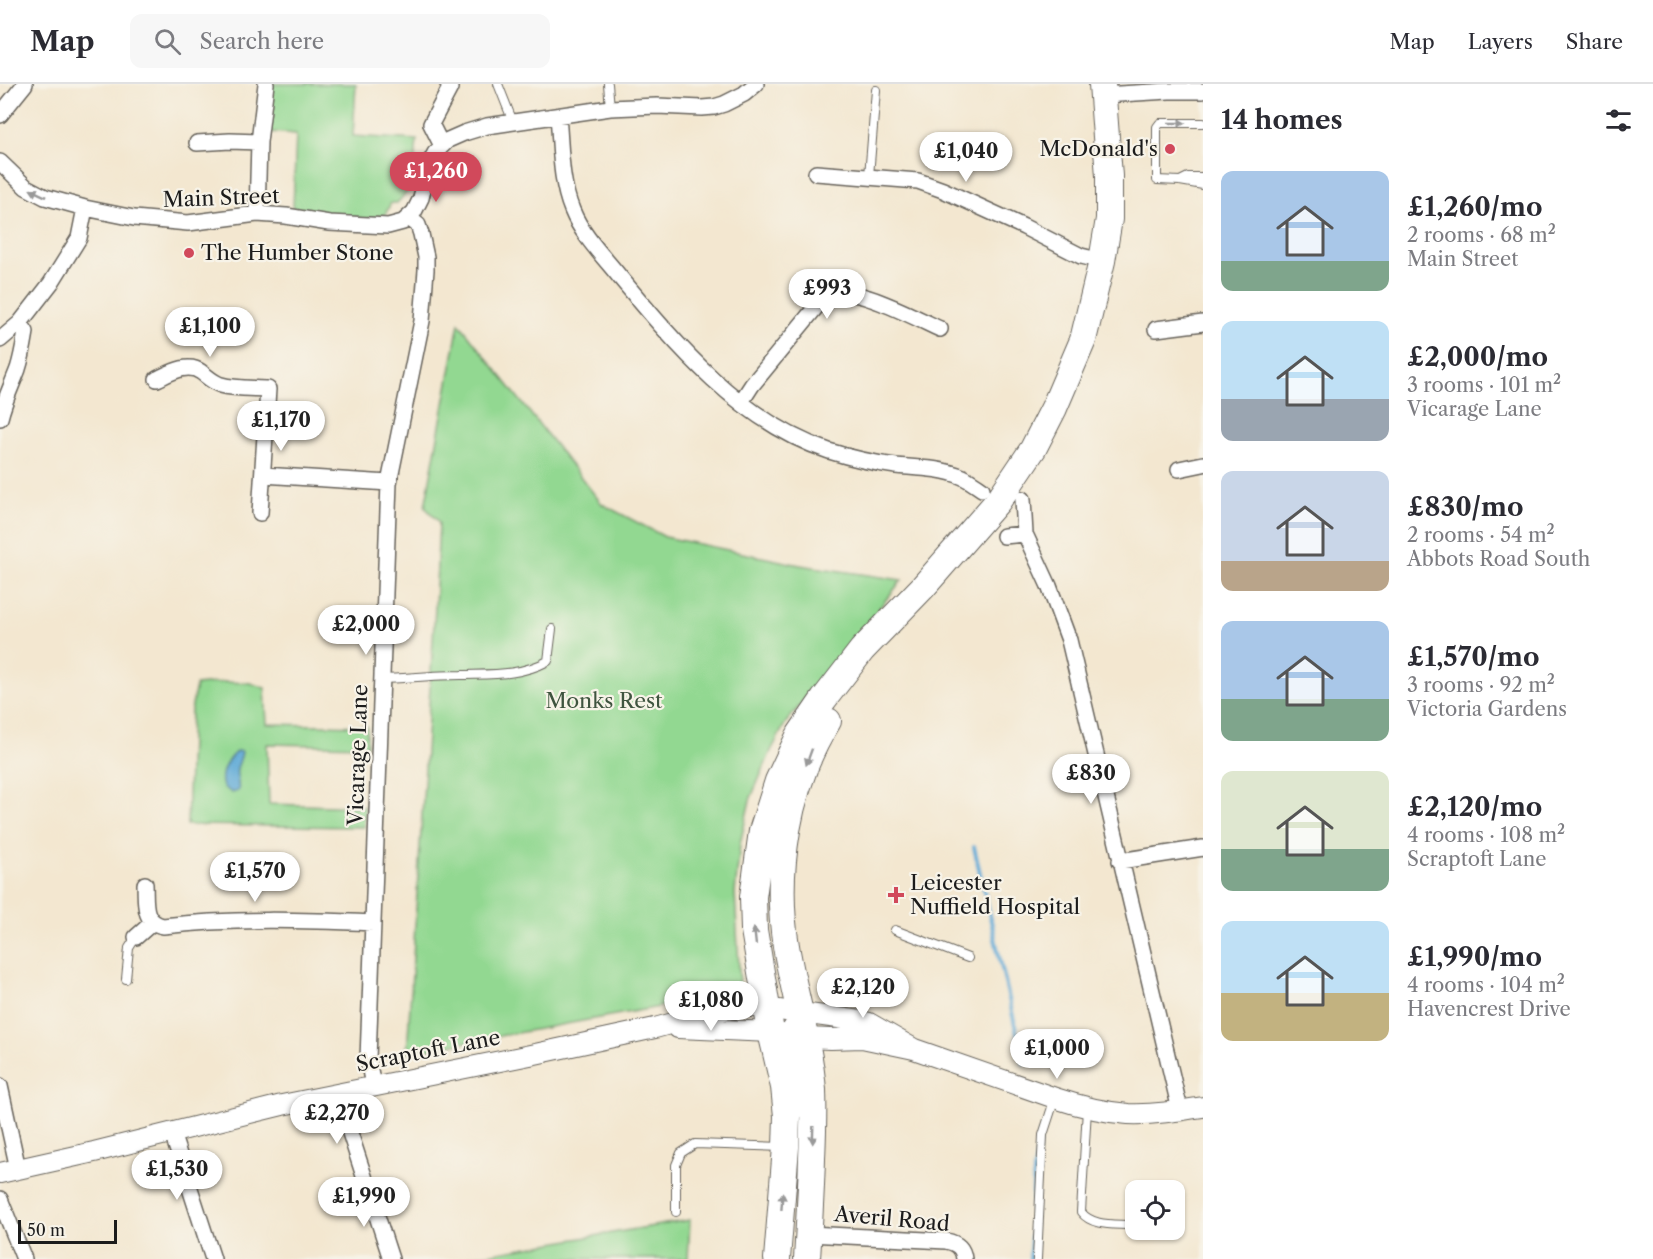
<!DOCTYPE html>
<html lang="en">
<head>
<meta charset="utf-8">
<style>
	:root { --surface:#fff; --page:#f7f7f7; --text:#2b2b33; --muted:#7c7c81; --line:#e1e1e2; --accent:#d1495b }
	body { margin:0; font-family:"Libre Caslon Text",serif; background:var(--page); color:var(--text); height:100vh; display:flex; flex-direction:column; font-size:22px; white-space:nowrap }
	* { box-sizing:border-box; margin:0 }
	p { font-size:20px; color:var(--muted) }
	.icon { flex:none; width:33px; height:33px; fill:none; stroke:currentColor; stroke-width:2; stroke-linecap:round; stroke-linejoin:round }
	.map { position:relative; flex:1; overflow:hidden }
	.panel { display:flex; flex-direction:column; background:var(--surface); width:450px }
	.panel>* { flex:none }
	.tools { position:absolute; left:1125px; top:1096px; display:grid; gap:12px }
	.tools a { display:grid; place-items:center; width:60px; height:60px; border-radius:12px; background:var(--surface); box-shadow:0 2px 4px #0004; font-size:30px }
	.scale { position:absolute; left:18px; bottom:15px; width:99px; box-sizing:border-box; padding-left:6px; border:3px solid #1c1c1c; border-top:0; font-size:16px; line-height:21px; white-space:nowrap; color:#1c1c1c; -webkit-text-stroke:4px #f7f3e8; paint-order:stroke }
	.price { position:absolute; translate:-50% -51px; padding:0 14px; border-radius:21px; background:#fff; color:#222; font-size:20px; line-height:39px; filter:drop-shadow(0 2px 3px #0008) }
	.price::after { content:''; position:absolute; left:50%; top:36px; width:18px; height:14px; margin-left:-9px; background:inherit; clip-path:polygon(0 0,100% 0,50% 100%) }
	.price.active { background:var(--accent); color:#fff }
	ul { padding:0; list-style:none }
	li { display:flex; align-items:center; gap:18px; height:150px; padding:0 18px }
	li span { display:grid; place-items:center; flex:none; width:168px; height:120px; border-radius:12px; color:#555 }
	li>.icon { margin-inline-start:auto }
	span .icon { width:72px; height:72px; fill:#fffc; stroke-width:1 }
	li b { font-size:26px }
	h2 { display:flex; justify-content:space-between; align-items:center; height:72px; padding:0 18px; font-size:26px }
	header { display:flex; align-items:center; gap:36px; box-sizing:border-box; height:84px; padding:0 30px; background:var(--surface); border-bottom:2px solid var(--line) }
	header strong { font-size:28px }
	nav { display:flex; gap:33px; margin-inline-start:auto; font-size:21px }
	.search { width:420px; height:54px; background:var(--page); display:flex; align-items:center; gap:15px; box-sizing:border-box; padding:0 21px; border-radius:12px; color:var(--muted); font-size:22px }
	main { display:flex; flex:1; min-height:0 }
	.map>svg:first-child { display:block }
	.green { fill:#92d891; stroke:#577a56; stroke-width:1.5 }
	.water { fill:#5eaad7; stroke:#3d637a; stroke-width:1.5 }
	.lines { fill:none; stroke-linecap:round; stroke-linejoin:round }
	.stream { stroke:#5eaad7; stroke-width:4 }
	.service-casing { stroke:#67635b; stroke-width:10 }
	.minor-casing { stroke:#67635b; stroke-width:18 }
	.tertiary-casing { stroke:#67635b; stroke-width:22 }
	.trunk-casing { stroke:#67635b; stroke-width:28 }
	.service { stroke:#fff; stroke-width:8 }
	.minor { stroke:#fff; stroke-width:15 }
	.tertiary { stroke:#fff; stroke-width:20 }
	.trunk { stroke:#fff; stroke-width:26 }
	.oneway { fill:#999 }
	.poi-dot { fill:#d1495b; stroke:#f7f3e8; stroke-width:2 }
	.labels { text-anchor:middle; stroke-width:4.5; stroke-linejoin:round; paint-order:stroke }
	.poi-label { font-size:21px; fill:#1c1c1c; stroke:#f7f3e8; text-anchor:start }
	.street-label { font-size:21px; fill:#1c1c1c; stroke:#f7f3e8 }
	.park-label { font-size:21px; fill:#3f543f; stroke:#f7f3e8 }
</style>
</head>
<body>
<header>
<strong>Map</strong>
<div class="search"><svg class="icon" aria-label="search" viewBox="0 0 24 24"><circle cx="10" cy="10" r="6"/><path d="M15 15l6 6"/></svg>Search here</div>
<nav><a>Map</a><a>Layers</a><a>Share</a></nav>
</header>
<main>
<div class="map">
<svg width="1203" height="1175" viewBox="0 0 1203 1175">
	<rect width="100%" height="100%" fill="#f7f3e8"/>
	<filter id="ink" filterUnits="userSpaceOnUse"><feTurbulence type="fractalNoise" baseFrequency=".0167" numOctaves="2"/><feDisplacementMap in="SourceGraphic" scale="12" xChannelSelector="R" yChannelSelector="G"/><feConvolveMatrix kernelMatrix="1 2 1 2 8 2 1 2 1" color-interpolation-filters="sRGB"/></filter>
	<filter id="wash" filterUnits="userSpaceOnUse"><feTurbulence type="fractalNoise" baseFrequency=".008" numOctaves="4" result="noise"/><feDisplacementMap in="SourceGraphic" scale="24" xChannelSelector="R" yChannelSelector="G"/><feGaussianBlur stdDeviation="1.35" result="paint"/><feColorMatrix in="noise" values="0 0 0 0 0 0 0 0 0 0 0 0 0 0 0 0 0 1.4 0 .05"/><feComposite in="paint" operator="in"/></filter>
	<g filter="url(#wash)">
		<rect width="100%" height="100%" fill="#f3e7d0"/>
		<path class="green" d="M271 0H356L353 52 417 56 412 103 397 119H391L385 131 366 135 293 124 296 50 270 48Z
			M459 239 602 420 665 453 800 481 902 496 785 640 771 667 750 716 740 760 735 809 740 902 681 919 407 969 435 524 439 438 425 423Z
			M225 598 250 599 265 604 267 640 367 642V662L267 660 269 720 365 723 364 743 187 741 191 627 196 601Z
			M690 1136 688 1175H470L469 1173Z"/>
		<path class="water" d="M237 667 242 668C241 675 239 678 237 684 235 692 240 699 238 707L232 709 223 703C218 690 227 675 237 667Z"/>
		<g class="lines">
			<path class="stream" d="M974 763 1024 980
				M1030 1175 1034 1088 1040 1050"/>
		</g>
	</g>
	<g filter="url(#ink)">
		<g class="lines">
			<g class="service-casing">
				<path id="service" d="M498 0 513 38
					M608 0 610 24
					M1203 39H1160L1157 43V96L1180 97 1203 101
					M869 92 876 6
					M1180 97 1188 93H1203
					M382 595C408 594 435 591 461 591 491 590 520 592 548 577L552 545
					M895 846 968 874
					M126 895 129 864 136 853
					M1087 1025 1081 1128C1092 1142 1112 1140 1129 1141
					M676 1128V1081L681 1069 695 1060 782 1063
					M1037 1175 1043 1051 1055 1014"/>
			</g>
			<g class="minor-casing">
				<path id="minor" d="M1103 11 1169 7H1203
					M0 31 25 0
					M558 32C561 63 560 97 572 126 582 151 602 171 619 192 677 262 741 338 829 367 851 374 873 379 896 382 919 384 941 384 963 393 969 396 976 401 982 405
					M197 59 230 57 259 58
					M442 62 431 40 450 4 448 0
					M0 78 26 103 45 113 85 124 134 134 188 139 257 130 286 132 329 139 388 142 403 138 414 128 421 114 429 80 435 69 448 56 464 49 487 42 610 24 657 22 702 24 714 23 724 20 744 10 756 0
					M816 89 918 97 943 106 1024 143 1081 172 1102 177
					M257 130 259 58 266 0
					M1156 245 1203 239
					M0 256 20 239 51 199 79 154 85 124
					M157 295C170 289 188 278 201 288 208 293 212 298 221 301 235 305 253 304 268 305L260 429
					M741 318 752 301 816 223C822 216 830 211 839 209 863 206 918 235 940 245
					M0 334C4 317 12 301 18 285 22 273 24 260 26 248L20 239
					M1179 385 1203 380
					M263 391 389 399
					M1023 415 1025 450 1049 502 1069 556 1180 1026
					M1004 452 1025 450
					M1120 777 1203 764
					M145 800C146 817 142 838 163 842 233 834 303 836 373 839
					M136 853 153 838
					M0 1002 18 1085
					M373 1002 368 975 389 399 422 237 426 186V173L421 150 418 141 409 134
					M337 1009 391 1175
					M172 1049 213 1175
					M0 1115 24 1175
					M809 1150 946 1157C957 1159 963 1164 964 1175"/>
			</g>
			<g class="tertiary-casing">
				<path id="tertiary" d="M795 941C784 956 793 973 795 989 796 1001 797 1012 796 1024
					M678 944 771 948 805 954 831 955 862 954 914 965 1055 1014C1079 1022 1103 1028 1128 1030 1153 1031 1178 1027 1203 1023
					M0 1089 94 1068 282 1021 535 970 655 944 717 927 744 923H756L861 937 869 939 914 965"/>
			</g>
			<g class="trunk-casing">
				<path id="trunk" d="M777 1175 786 1063 787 1032 784 1003 771 948 754 846 753 813 762 747 778 697 800 650 824 615 862 566 923 503 998 417 1033 365 1054 324 1083 256 1102 177 1109 135V92L1102 0
					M807 1175C809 1142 811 1108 812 1075 813 1052 814 1029 813 1006 809 957 794 910 786 862 774 787 787 702 828 637"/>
			</g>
			<use href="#service" class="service"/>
			<use href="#minor" class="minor"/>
			<use href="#tertiary" class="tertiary"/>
			<use href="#trunk" class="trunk"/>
		</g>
		<defs><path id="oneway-solid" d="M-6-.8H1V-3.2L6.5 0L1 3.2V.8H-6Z" transform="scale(1.5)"/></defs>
		<g class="oneway">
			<use href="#oneway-solid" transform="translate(1177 39)"/>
			<use href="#oneway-solid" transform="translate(38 109) rotate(-155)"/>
			<use href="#oneway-solid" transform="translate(809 673) rotate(110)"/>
			<use href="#oneway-solid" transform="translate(755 852) rotate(-96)"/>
			<use href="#oneway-solid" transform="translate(813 1051) rotate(92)"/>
			<use href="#oneway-solid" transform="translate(782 1117) rotate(-86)"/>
		</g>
	</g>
	<g class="poi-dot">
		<circle cx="1170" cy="65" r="6"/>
		<circle cx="189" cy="169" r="6"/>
		<path d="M893 802h6v6h6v6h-6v6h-6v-6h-6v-6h6z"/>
	</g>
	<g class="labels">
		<g class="poi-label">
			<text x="1158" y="72" text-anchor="end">McDonald's</text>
			<text x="201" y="176">The Humber Stone</text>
			<text x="910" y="806">Leicester<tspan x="910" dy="24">Nuffield Hospital</tspan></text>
		</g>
		<g class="street-label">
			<text transform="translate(221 114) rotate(-2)" y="7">Main Street</text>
			<text transform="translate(358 671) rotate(-88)" y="7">Vicarage Lane</text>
			<text transform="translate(428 967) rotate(-11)" y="7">Scraptoft Lane</text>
			<text transform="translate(892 1135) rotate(5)" y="7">Averil Road</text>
		</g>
		<g class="park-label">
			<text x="604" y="624">Monks Rest</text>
		</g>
	</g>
</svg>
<div class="tools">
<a><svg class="icon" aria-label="locate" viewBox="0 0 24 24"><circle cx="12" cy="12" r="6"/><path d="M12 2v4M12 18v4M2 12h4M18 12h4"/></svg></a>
</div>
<div class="scale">50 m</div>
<b class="price" style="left:966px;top:99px">£1,040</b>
<b class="price active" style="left:436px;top:119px">£1,260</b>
<b class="price" style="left:827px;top:236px">£993</b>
<b class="price" style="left:210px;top:274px">£1,100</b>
<b class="price" style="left:281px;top:368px">£1,170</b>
<b class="price" style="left:366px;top:572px">£2,000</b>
<b class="price" style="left:1091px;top:721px">£830</b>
<b class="price" style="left:255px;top:819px">£1,570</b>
<b class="price" style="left:863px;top:935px">£2,120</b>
<b class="price" style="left:711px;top:948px">£1,080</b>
<b class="price" style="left:1057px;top:996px">£1,000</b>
<b class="price" style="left:337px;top:1061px">£2,270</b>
<b class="price" style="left:177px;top:1117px">£1,530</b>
<b class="price" style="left:364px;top:1144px">£1,990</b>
</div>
<section class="panel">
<h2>14 homes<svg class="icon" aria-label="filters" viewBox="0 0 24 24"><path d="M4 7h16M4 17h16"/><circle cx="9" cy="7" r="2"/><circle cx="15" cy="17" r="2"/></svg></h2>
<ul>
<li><span style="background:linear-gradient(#a9c7e8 75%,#7fa58c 0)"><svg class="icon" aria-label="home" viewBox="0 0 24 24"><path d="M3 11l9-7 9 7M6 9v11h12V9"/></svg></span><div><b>£1,260/mo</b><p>2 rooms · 68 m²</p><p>Main Street</p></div></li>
<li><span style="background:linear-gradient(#bfe0f5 65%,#9aa5b1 0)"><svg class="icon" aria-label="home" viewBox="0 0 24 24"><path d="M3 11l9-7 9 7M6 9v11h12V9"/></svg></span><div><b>£2,000/mo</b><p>3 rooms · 101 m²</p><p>Vicarage Lane</p></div></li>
<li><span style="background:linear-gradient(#c9d6e8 75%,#b9a48a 0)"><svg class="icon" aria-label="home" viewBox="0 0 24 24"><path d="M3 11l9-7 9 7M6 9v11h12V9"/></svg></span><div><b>£830/mo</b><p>2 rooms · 54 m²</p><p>Abbots Road South</p></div></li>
<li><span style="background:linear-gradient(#a9c7e8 65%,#7fa58c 0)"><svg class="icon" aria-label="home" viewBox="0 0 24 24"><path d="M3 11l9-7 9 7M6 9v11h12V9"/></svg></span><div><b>£1,570/mo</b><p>3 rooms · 92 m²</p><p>Victoria Gardens</p></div></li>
<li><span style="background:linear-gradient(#dfe7d0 65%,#7fa58c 0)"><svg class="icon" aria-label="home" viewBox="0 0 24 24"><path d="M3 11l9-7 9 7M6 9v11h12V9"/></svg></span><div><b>£2,120/mo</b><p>4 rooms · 108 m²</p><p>Scraptoft Lane</p></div></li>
<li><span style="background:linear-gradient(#bfe0f5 60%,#c2b280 0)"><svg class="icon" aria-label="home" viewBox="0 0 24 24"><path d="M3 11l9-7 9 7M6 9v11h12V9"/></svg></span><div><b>£1,990/mo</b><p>4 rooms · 104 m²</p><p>Havencrest Drive</p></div></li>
</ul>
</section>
</main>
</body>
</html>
